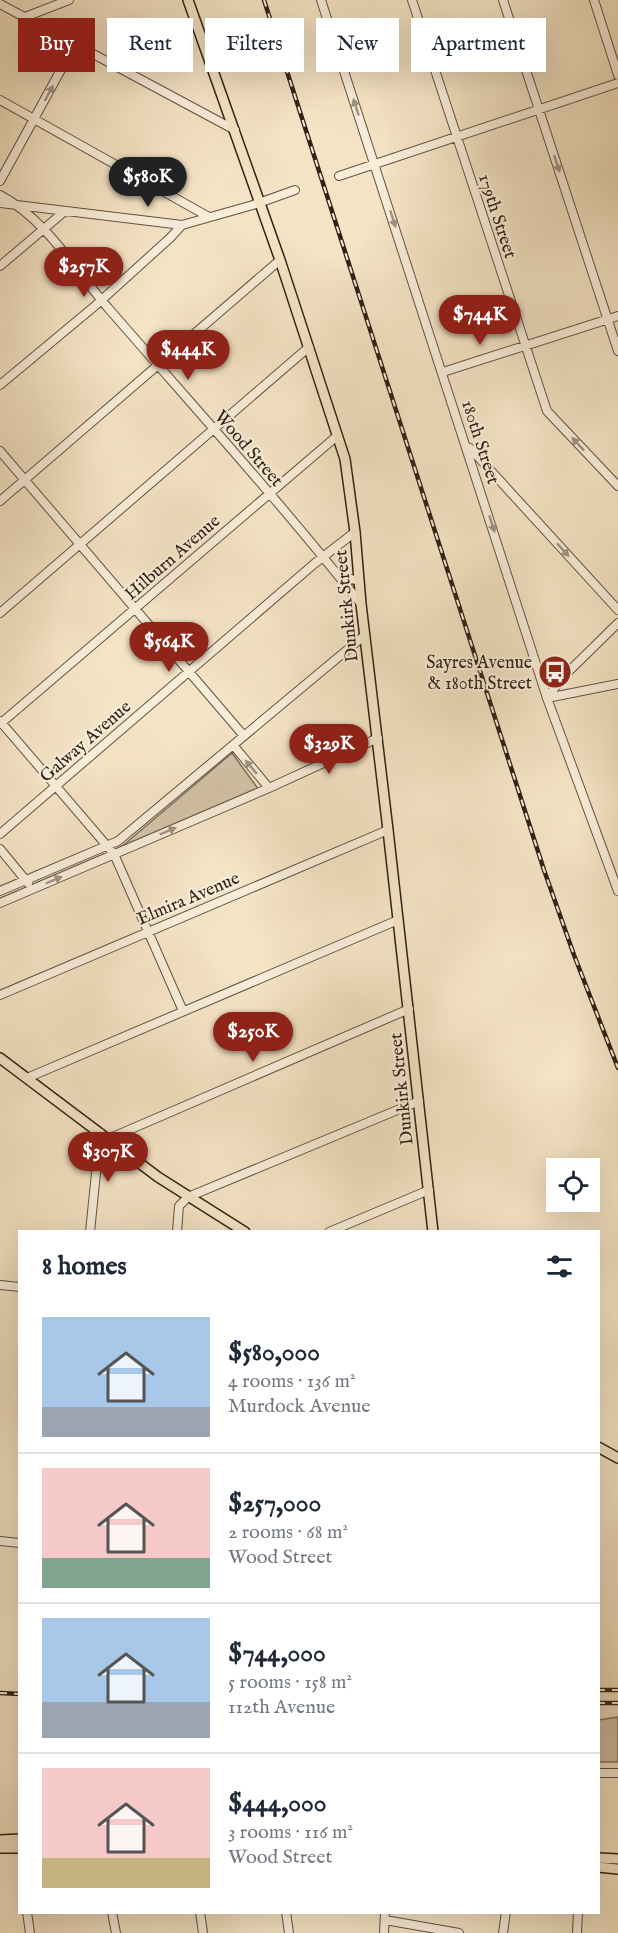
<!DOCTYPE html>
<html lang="en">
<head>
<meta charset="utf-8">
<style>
	:root { --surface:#fff; --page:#f6f6f7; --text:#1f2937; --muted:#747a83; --line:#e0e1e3; --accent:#8f2418 }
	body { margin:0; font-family:"IM FELL English",serif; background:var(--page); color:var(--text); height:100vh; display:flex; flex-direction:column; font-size:22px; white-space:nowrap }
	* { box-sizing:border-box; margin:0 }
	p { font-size:20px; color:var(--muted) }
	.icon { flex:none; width:33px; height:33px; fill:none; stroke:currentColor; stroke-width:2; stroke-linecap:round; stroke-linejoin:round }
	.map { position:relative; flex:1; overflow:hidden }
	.sheet { position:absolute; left:18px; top:1230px; width:582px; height:684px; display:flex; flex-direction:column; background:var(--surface); border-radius:0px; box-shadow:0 6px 24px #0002 }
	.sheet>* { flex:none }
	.hud { position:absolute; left:18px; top:18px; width:582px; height:54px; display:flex; gap:12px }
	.controls { position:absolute; left:546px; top:1158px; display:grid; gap:12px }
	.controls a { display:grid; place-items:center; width:54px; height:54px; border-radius:0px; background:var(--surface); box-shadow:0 6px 24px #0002; font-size:30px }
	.price { position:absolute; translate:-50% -51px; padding:0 14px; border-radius:21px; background:var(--accent); color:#fff; font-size:20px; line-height:39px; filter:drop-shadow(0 2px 3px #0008) }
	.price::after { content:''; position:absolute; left:50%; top:36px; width:18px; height:14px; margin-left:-9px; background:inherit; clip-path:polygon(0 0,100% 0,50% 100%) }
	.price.selected { background:#222; color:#fff }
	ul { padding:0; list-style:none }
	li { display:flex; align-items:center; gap:18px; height:150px; padding:0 24px }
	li+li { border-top:2px solid var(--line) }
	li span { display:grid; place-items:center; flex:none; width:168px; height:120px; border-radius:0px; color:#555 }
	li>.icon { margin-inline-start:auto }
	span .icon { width:72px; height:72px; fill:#fffc; stroke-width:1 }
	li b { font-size:26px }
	h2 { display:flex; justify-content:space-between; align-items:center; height:72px; padding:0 24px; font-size:26px }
	.tag { padding:0 21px; border-radius:0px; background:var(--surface); box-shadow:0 6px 24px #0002; font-size:21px; line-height:54px }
	.tag.selected { background:var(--accent); color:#fff }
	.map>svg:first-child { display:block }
	.green { fill:#d3c2a7; stroke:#82725f; stroke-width:1.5 }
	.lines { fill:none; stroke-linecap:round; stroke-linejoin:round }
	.minor-casing { stroke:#625242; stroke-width:10 }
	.major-casing { stroke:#312217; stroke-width:12 }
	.minor { stroke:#f8edd9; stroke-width:8 }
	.major { stroke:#f4e3c4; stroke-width:9 }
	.rail-casing { stroke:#312217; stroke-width:4.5 }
	.rail { stroke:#f8edd9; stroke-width:2; stroke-dasharray:7; stroke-linecap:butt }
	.oneway { fill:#9e9282 }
	.labels { text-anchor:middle; stroke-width:4.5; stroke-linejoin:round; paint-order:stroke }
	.street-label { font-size:18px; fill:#312217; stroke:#f8edd9 }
	.poi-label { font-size:18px; fill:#312217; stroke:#f8edd9; text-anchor:end }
</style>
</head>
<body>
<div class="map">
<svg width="618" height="1933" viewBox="0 0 618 1933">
	<rect width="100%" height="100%" fill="#f4e3c4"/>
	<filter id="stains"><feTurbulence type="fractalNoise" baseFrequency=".00333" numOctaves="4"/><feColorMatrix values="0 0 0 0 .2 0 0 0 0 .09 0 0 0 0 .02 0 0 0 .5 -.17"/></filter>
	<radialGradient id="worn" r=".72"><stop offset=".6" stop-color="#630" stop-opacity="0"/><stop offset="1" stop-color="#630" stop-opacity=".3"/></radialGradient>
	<path class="green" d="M232 753 259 790 120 848Z
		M618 1717V1762H599V1720Z"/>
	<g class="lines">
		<g class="minor-casing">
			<path id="minor" d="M321 0 547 698 618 891
				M412 0 547 411 618 486
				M503 0 618 351
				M594 0 618 75
				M0 4 235 130
				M25 17 69 0
				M0 100 209 217
				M339 176 618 83
				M0 181 75 44
				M0 195C46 219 75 270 109 309 194 407 281 503 361 604
				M0 203 182 225 253 205 295 190
				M0 266 65 211
				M443 372 618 316
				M0 385 96 305 170 238 182 225
				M470 448 618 610
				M0 451 244 736
				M0 501 280 260
				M340 576 359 581
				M0 613 309 347
				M547 698 562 678 618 623
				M547 698 618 684
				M0 721 114 854 183 1011
				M0 724 337 436
				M233 745 269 788
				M0 834 314 564 355 532
				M0 849 28 883
				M0 891 118 841 365 635
				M0 903 269 788 378 738
				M0 995 388 830
				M27 1078 398 920
				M108 1139 409 1009
				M90 1232 100 1133
				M177 1232 179 1206 188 1197 419 1101
				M329 1232 429 1190
				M0 1285 20 1287
				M0 1541 20 1543
				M598 1773H618
				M27 1912 30 1933
				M112 1912 116 1933
				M200 1912 203 1933
				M286 1912 289 1933
				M385 1920 459 1933
				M384 1933 385 1912
				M503 1933 506 1912
				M577 1933 578 1912"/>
		</g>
		<g class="major-casing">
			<path id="major" d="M188 0 280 260 345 459 355 532 361 604 388 830 433 1232
				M0 1058 158 1177 245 1232
				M598 1447 618 1458
				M0 1840 20 1839
				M0 1848H20
				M598 1858 618 1859
				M598 1867 618 1869"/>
		</g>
		<use href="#minor" class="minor"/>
		<use href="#major" class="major"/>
		<g class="rail-casing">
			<path id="rail" d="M264 0 544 870 574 955 618 1068
				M598 1690H618
				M0 1693 20 1694
				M598 1703H618"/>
		</g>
		<use href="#rail" class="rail"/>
	</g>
	<defs><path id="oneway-solid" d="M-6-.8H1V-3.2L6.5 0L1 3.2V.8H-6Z" transform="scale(1.5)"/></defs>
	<g class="oneway">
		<use href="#oneway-solid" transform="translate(49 93) rotate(-62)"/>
		<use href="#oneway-solid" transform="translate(356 107) rotate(-108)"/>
		<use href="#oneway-solid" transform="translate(557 164) rotate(72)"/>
		<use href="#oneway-solid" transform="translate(393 219) rotate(72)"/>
		<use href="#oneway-solid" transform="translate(578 444) rotate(-133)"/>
		<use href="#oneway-solid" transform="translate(492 524) rotate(72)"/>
		<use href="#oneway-solid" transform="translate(563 550) rotate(48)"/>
		<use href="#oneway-solid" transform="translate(251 767) rotate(-130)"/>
		<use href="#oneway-solid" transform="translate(168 831) rotate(-23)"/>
		<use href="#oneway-solid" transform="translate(54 880) rotate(-23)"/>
	</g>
	<defs>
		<g id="bus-disc" transform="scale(1.725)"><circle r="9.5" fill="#8f2418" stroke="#f8edd9"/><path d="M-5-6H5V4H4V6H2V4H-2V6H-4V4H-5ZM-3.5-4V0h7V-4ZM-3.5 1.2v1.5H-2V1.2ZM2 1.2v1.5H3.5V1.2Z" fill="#fff"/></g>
	</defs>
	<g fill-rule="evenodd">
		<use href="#bus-disc" x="555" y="672"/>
	</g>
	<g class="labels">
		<g class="street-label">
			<text transform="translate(498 216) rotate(72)" y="6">179th Street</text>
			<text transform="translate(481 442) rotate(72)" y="6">180th Street</text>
			<text transform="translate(249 448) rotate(49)" y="6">Wood Street</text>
			<text transform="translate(172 557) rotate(-41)" y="6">Hilburn Avenue</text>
			<text transform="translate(346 606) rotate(-96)" y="6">Dunkirk Street</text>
			<text transform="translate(85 741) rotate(-41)" y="6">Galway Avenue</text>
			<text transform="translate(188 898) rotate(-23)" y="6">Elmira Avenue</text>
			<text transform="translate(401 1089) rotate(-96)" y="6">Dunkirk Street</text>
		</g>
		<g class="poi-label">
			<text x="532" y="668">Sayres Avenue<tspan x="532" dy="21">&amp; 180th Street</tspan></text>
		</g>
	</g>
	<rect width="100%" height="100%" filter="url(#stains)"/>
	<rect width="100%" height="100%" fill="url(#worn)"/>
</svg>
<div class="controls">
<a><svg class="icon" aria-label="locate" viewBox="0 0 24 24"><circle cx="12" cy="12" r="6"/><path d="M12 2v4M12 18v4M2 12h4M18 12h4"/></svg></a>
</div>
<b class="price selected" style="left:148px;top:208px">$580K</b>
<b class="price" style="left:84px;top:298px">$257K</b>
<b class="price" style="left:480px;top:346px">$744K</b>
<b class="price" style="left:188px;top:381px">$444K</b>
<b class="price" style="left:169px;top:673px">$564K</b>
<b class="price" style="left:329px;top:775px">$329K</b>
<b class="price" style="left:253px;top:1063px">$250K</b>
<b class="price" style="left:108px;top:1183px">$307K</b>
<div class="hud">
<a class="tag selected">Buy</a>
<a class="tag">Rent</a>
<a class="tag">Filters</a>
<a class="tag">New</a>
<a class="tag">Apartment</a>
</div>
<section class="sheet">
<h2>8 homes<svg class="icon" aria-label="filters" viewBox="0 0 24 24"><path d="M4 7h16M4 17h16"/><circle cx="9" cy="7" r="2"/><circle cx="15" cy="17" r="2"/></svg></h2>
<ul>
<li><span style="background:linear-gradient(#a9c7e8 75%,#9aa5b1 0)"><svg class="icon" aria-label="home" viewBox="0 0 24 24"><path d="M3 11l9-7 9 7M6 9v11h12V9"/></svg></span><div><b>$580,000</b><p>4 rooms · 136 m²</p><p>Murdock Avenue</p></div></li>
<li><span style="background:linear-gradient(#f6c9c9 75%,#7fa58c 0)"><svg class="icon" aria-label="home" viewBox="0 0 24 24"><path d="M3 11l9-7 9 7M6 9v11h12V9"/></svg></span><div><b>$257,000</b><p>2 rooms · 68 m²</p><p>Wood Street</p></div></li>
<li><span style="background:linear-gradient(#a9c7e8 70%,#9aa5b1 0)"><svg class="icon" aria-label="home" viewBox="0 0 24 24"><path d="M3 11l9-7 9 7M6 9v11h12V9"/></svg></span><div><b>$744,000</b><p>5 rooms · 158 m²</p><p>112th Avenue</p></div></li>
<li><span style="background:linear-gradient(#f6c9c9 75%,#c2b280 0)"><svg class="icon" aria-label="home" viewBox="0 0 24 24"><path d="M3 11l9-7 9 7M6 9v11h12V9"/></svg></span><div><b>$444,000</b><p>3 rooms · 116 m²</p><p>Wood Street</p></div></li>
</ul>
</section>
</div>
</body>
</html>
